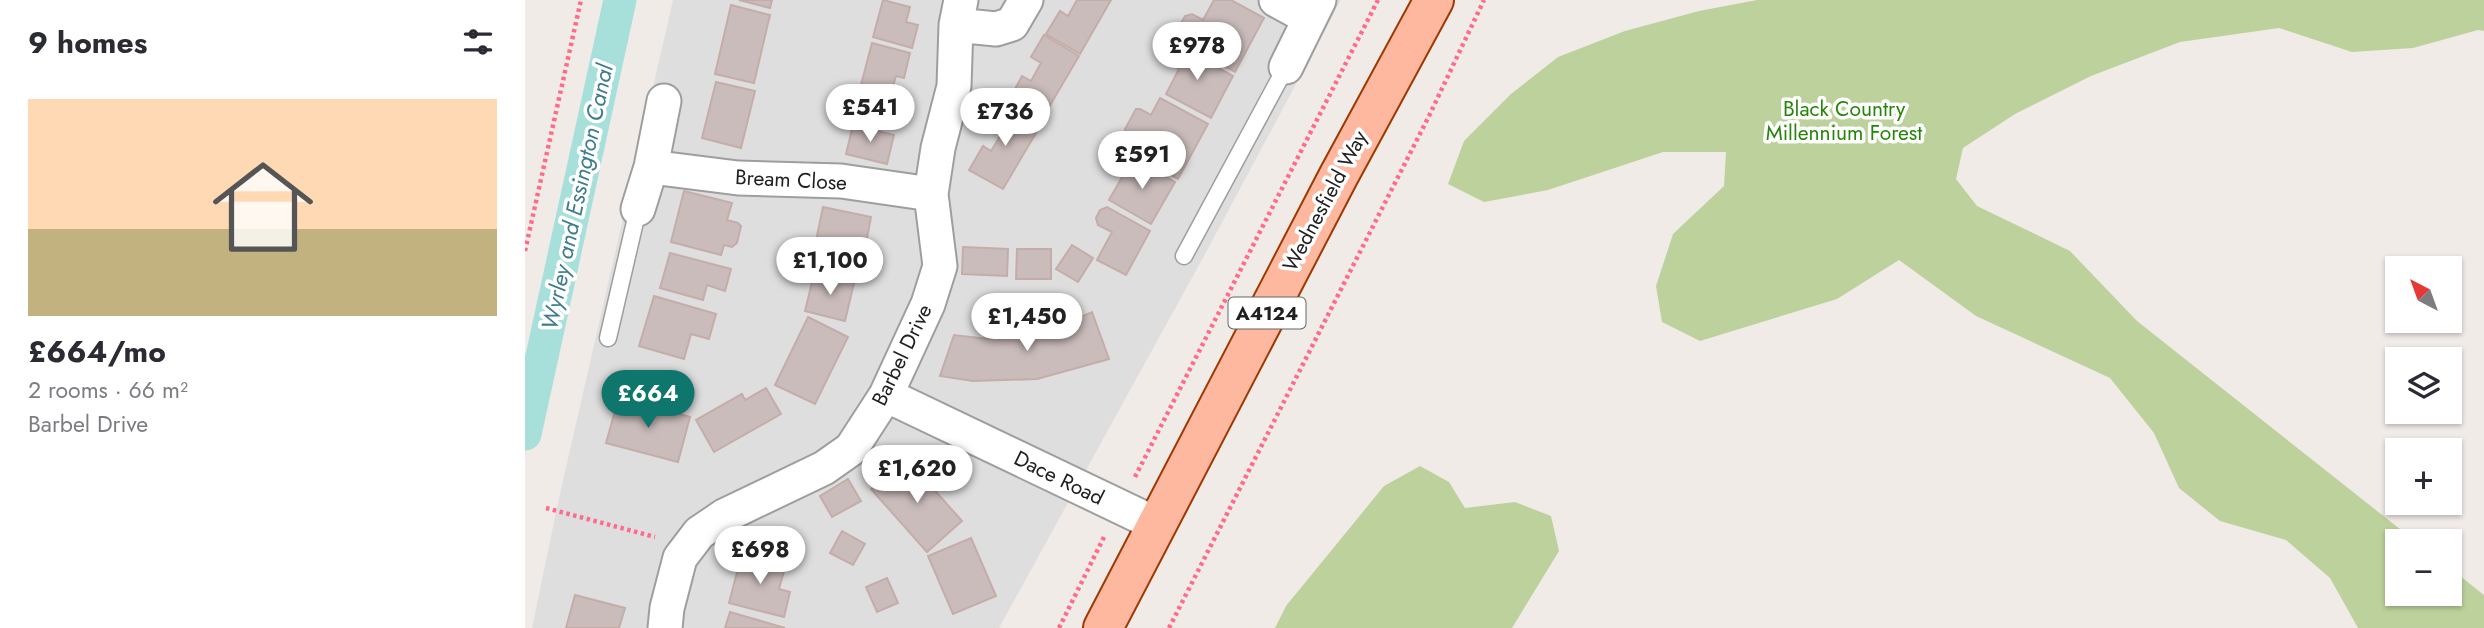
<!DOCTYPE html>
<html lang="en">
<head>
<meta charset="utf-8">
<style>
	:root { --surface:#fff; --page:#f2f2f3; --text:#2b2b33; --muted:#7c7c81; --accent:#0f766e }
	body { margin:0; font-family:Jost,sans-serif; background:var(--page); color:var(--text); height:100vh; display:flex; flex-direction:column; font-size:26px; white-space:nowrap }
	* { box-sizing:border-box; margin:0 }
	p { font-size:23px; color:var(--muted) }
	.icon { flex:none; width:38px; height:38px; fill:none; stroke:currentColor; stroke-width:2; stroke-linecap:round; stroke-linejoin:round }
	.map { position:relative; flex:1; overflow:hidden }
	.panel { display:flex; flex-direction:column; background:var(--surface); width:525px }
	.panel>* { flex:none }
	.needle { width:46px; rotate:319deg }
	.fabs { position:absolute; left:1860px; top:256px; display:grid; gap:14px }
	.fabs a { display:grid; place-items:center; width:77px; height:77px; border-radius:0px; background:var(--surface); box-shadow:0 2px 5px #0004; font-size:35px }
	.price { position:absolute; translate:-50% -60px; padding:0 16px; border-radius:24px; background:#fff; color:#222; font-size:23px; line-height:46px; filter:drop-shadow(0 2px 4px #0008) }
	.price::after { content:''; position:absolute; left:50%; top:42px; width:21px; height:16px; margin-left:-10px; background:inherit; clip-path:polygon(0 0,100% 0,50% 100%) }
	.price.selected { background:var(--accent); color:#fff }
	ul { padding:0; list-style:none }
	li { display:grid; align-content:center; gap:14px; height:371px; padding:0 28px }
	li span { display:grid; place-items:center; height:217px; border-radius:0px; color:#555 }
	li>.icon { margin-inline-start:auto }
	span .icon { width:126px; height:126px; fill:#fffc; stroke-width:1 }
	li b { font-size:30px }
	h2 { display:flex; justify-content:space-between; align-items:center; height:84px; padding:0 28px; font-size:30px }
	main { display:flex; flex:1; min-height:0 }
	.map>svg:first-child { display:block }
	.residential { fill:#dfdede }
	.forest { fill:#bcd19c }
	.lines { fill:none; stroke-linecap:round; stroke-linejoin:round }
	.canal { stroke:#a7e0db; stroke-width:33 }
	.building { fill:#cabcbb; stroke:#c4ada9; stroke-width:2 }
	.service-casing { stroke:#9e9e9e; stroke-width:19 }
	.minor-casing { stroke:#9e9e9e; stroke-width:37 }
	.primary-casing { stroke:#9e3800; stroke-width:42 }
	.path { stroke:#fd6d8b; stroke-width:4.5; stroke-dasharray:3.5 3.5; stroke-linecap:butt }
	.service { stroke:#fff; stroke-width:16 }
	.minor { stroke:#fff; stroke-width:33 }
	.primary { stroke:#feb8a0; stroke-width:38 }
	.labels { text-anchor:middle; stroke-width:7; stroke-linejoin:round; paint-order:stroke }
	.shield { fill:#fff; stroke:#646464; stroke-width:2 }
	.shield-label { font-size:19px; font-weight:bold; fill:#212121 }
	.park-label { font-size:21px; fill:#268509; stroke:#fff }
	.street-label { font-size:21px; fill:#212121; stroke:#fff }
	.water-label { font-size:23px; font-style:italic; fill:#3c7c8b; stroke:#fff }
</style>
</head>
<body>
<main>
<section class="panel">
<h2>9 homes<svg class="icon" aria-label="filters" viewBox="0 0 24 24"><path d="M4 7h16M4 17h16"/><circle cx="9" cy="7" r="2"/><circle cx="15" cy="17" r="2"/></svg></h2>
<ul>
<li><span style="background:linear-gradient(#ffd9b3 60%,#c2b280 0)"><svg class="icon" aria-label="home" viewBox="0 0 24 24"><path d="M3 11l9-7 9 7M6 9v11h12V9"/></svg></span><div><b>£664/mo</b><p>2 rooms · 66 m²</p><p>Barbel Drive</p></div></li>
</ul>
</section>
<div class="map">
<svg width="1959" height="628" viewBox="0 0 1959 628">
	<rect width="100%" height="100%" fill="#f1ebe8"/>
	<path class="residential" d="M148 0H816L679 256 474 628H7L34 498Z"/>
	<path class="forest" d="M1232 0H1959V31L1953 30 1888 48 1827 52 1754 28 1655 42 1566 76 1490 114 1438 148 1431 179 1452 206 1545 251 1612 321 1890 541H1872V593H1925V568L1959 595V628H1833L1805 578 1761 540 1695 521 1654 488 1629 433 1585 378 1451 316 1374 260 1312 299 1175 341 1137 322 1131 286 1148 234 1199 186 1201 152H1138L1023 190 959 202 923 184 939 141 986 94 1033 57 1100 31 1174 11Z
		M895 466 924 482 940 508 990 502 1026 516 1034 551 987 628H750L761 606 859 486Z"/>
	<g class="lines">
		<path class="canal" d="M0 434 95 0"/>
	</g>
	<path class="building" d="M214 0H247L245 8Z
		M358 0 385 7 381 22 393 25 387 48 348 37Z
		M552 0H586L555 54 521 34 535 11 543 16Z
		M689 0H706L739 18 710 72 662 45 667 37 657 32 655 25 660 16 667 14 678 20Z
		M206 5 245 15 229 83 190 74Z
		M519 35 554 56 517 119 484 100 497 76 506 81 516 63 506 57Z
		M347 43 385 53 379 78 371 76 365 96 375 99 368 125 328 115Z
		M654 47 708 76 686 118 641 94 654 69 644 64 642 56 646 49Z
		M191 82 230 91 216 148 177 138Z
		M635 98 683 124 653 179 606 153 612 141 602 135 600 129 611 109H615L626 115Z
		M480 106 515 126 478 189 444 170 458 146 466 151 477 133 467 128Z
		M328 125 369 135 362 164 321 154Z
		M608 158 650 182 626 224 584 200Z
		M159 191 207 203 202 220 213 223 216 226 212 243 207 247 199 245 196 255 146 242Z
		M298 207 346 217 336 270 287 260Z
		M582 207 625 231 601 275 572 260 587 232 573 225 571 218 575 210Z
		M547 245 568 258 553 282 531 269Z
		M438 247 483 249 482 276 437 274Z
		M492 249H526V279H491Z
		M145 253 206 269 200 291 182 285 178 300 135 288Z
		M289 274 329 283 320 321 280 311Z
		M129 296 191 314 184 339 166 334 159 359 114 346Z
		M567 312 584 359 512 379 448 381 415 376 429 335 463 339 497 334 542 323Z
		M283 317 323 337 290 404 250 385Z
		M241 388 256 414 189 452 171 420 217 394 220 400Z
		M94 397 165 417 153 462 81 443Z
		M381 458 437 521 402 552 346 489Z
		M323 479 336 501 307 517 295 496Z
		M317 531 340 544 328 565 305 553Z
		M446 538 471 596 428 614 403 556Z
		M217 553 261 564 254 589 265 592 259 617 204 603Z
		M362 578 373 603 352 612 341 587Z
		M50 595 100 608 94 628H41Z
		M205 612 260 628H200Z"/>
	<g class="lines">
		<g class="service-casing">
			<path id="service" d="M659 256 761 67
				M83 338 113 209"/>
		</g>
		<g class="minor-casing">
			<path id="minor" d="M751 0 784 18
				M431 25 471 29 487 24 501 0
				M761 67 794 0
				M126 167 213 178 316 181 406 194
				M113 209 126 167 139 101
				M361 395 631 524
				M140 628 142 608 155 558 174 533 199 516 299 468 326 449 361 395 403 304 415 266 406 194 413 148 429 86 431 25 436 0"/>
		</g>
		<g class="primary-casing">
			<path id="primary" d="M578 628 814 175 909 0"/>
		</g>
		<path class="path" d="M0 251 56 0
			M610 477 853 0
			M21 508 130 537
			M534 628 580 535
			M644 628 904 116 959 0"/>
		<use href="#service" class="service"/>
		<use href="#minor" class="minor"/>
		<use href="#primary" class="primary"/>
	</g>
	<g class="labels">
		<rect class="shield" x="703.5" y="297.5" width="77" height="31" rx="5"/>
		<g class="shield-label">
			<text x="742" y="320">A4124</text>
		</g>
		<g class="park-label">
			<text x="1319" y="116">Black Country<tspan x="1319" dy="24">Millennium Forest</tspan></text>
		</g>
		<g class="street-label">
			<text transform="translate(266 180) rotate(3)" y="7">Bream Close</text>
			<text transform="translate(800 201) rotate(-62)" y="7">Wednesfield Way</text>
			<text transform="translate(377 355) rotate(-64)" y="7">Barbel Drive</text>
			<text transform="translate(534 478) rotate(26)" y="7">Dace Road</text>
		</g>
		<g class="water-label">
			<text transform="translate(52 197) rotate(-78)" y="8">Wyrley and Essington Canal</text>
		</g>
	</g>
</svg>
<div class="fabs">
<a><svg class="needle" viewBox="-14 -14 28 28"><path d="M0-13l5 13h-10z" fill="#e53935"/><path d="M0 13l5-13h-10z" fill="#7c7c81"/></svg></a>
<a><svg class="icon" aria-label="layers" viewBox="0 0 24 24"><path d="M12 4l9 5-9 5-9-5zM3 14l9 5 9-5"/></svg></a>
<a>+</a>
<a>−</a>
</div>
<b class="price" style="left:672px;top:82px">£978</b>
<b class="price" style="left:345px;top:144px">£541</b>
<b class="price" style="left:480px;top:148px">£736</b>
<b class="price" style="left:617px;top:191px">£591</b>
<b class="price" style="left:305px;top:297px">£1,100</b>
<b class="price" style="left:502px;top:353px">£1,450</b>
<b class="price selected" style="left:123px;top:430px">£664</b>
<b class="price" style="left:392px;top:505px">£1,620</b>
<b class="price" style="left:235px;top:586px">£698</b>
</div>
</main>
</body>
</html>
